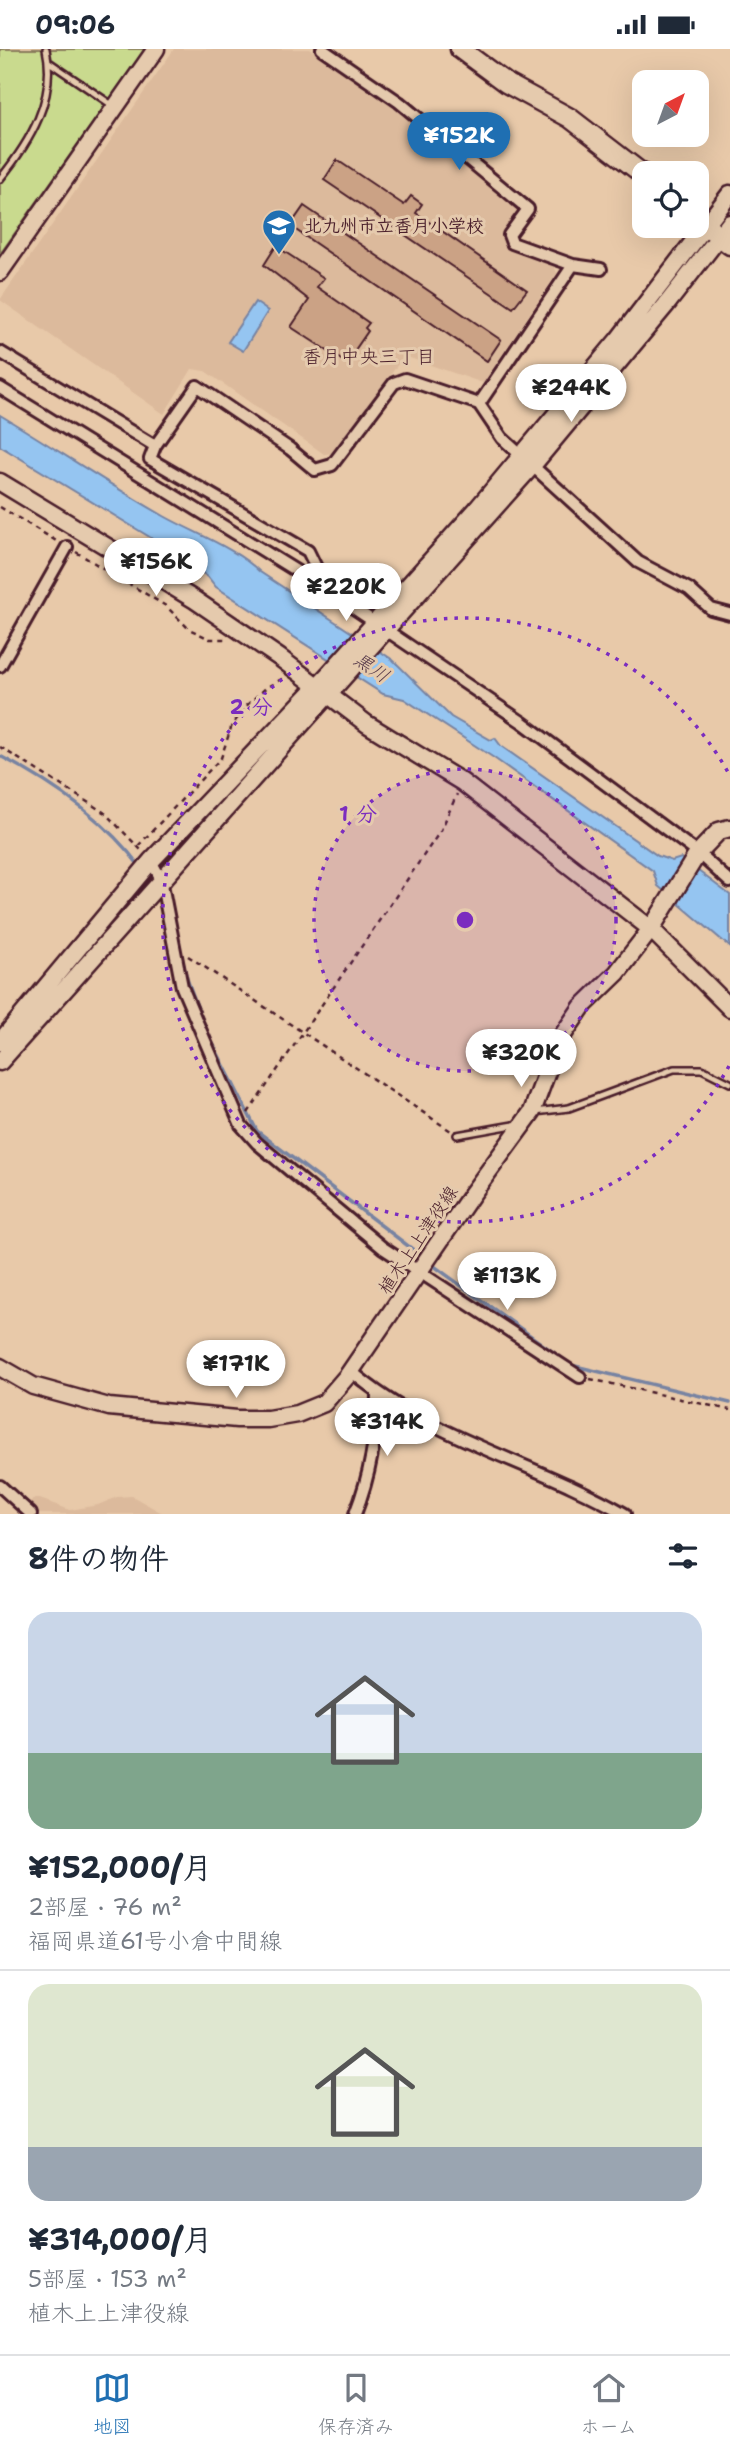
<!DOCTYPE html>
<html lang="ja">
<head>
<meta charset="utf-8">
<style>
	:root { --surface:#fff; --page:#f2f2f3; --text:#1f2937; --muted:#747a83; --line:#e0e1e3; --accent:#1f6fb2 }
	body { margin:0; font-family:"Shantell Sans","Klee One",sans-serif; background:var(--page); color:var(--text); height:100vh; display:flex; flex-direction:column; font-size:26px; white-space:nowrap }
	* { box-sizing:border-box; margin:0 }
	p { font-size:23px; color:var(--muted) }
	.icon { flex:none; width:38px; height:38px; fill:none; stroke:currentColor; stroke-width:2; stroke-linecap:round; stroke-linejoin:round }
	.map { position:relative; height:1465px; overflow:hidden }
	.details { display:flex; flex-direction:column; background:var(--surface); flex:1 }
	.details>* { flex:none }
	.needle { width:46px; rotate:41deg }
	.tools { position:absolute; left:632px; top:21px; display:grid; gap:14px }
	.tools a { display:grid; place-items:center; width:77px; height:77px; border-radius:14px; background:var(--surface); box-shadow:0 7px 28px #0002; font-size:35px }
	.price { position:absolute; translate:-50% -60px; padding:0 16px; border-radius:24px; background:#fff; color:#222; font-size:23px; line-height:46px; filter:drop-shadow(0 2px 4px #0008) }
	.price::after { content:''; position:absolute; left:50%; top:42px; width:21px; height:16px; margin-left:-10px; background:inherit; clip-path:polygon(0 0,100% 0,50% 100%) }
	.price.current { background:var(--accent); color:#fff }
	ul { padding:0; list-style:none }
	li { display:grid; align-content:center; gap:14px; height:371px; padding:0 28px }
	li+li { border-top:2px solid var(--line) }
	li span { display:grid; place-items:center; height:217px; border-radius:21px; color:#555 }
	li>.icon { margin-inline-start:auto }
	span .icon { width:126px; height:126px; fill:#fffc; stroke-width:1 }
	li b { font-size:30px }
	h2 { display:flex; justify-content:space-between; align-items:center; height:84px; padding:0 28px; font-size:30px }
	.status { display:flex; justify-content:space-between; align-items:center; height:49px; padding:0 35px; background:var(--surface); direction:ltr }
	.status svg { height:19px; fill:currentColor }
	.dock { display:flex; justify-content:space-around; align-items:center; height:98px; border-top:2px solid var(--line); background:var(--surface); font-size:19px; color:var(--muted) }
	.dock a { display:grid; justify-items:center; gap:4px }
	.dock .current { color:var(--accent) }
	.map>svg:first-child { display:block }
	.built { fill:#dcba9c }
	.green { fill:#c9da8e; stroke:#8a7c5c; stroke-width:2 }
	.water { fill:#95c5f1; stroke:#7783a2; stroke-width:2 }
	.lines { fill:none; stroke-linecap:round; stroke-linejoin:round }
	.stream { stroke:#7783a2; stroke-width:3.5 }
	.building { fill:#cba285; stroke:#4a1f2b; stroke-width:2 }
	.lane-casing { stroke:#4a1f2b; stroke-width:10 }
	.street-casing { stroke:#4a1f2b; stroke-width:16 }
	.secondary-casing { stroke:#4a1f2b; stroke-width:21 }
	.primary-casing { stroke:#4a1f2b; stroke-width:23 }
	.path { stroke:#4a1f2b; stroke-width:2.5; stroke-dasharray:5 5; stroke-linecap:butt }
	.lane { stroke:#e5caad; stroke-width:5 }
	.street { stroke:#e5caad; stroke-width:10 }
	.secondary { stroke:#e5caad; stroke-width:16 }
	.primary { stroke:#e5caad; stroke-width:18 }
	.ring { fill:none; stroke:#7b2cbf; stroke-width:3.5; stroke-dasharray:3.5 7 }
	.labels { text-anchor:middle; stroke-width:6; stroke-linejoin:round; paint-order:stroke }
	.poi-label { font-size:18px; font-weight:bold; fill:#4a1f2b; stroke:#e5caad; text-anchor:start }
	.street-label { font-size:18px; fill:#4a1f2b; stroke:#e5caad }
	.neighbourhood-label { font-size:19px; fill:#4a1f2b; stroke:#e5caad }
	.water-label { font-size:19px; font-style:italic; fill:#553849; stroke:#e5caad }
	.centre { fill:#7b2cbf; stroke:#e5caad; stroke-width:3.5 }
	.ring-label { font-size:21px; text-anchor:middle; font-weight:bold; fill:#7b2cbf; stroke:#e5caad; stroke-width:6; stroke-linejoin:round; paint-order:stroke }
</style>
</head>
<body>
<div class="status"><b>09:06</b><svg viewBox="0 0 49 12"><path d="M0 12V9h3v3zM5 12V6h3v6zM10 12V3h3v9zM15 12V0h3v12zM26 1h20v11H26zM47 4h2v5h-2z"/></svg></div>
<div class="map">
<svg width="730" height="1465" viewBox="0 0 730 1465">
	<rect width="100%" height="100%" fill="#e8c9a9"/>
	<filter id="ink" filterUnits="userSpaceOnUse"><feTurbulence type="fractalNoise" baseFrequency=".0143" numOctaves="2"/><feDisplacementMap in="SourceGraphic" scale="14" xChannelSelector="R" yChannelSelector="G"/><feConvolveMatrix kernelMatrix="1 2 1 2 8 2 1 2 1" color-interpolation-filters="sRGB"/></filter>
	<g filter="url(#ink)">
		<path class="built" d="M174 0H310L401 62 516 158 517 163 502 185 506 198 553 215 557 224 483 334 404 307 334 404 324 405 205 322 192 320 164 365 0 251Z
			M132 1447 164 1465H21V1461L26 1454 37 1449 70 1461 98 1456 117 1448Z"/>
		<path class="green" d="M0 0H145L0 205Z"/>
		<path class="water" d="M255 253 268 262 243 302 228 293Z
			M0 366C55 399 108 435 164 467 194 484 236 499 260 523L393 611 451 668 491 691 495 689 501 697 658 807 672 812 681 809 730 846V898L658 837 653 822 494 709 404 650 383 645 216 538 208 528 148 487 0 397Z"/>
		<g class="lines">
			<path class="stream" d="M0 707C54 735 105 770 141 819
				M170 859 187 930 205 979 257 1082 424 1209
				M430 1214 571 1316 730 1354"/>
		</g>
		<path class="building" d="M337 111 404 156 411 147 422 155 416 164 527 241 513 259 324 131Z
			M304 157 501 291 487 312 290 177Z
			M276 197 324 229 317 238 369 274 365 279 368 282 346 314 291 278 309 251 264 216Z"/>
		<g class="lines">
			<g class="lane-casing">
				<path id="lane" d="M49 13 112 56
					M0 130C30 93 57 49 46 0
					M535 1063 569 1059 674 1020H702L730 1034
					M457 1086 519 1075"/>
			</g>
			<g class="street-casing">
				<path id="street" d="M322 0 399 53 528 160 509 186 512 194 573 216 601 220
					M0 303 155 397
					M0 339 327 541 522 673 698 804 730 833
					M479 355 573 216
					M327 541 308 502 150 410 155 397 197 337 290 400 315 421 332 416 394 334 405 330 479 355 502 389 638 513 689 540 711 560 730 565
					M0 617 67 498
					M151 812 161 830 182 938 241 1076 257 1094 383 1199 580 1328
					M351 1322C429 1390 536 1413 625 1465
					M0 1437 31 1465
					M355 1465C370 1427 377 1386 377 1345"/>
			</g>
			<g class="secondary-casing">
				<path id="secondary" d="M0 223 156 0
					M0 433 195 551 280 609 367 675 462 733 651 880 730 959
					M0 993 151 812 328 626 477 460 618 291 730 145
					M0 1013 532 417 666 256 730 174
					M0 1318 33 1337 109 1358 237 1370H268L297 1365 324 1354 348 1326 472 1145 532 1063 558 993 582 958 617 924 651 880 698 804 719 782 730 779"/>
			</g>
			<g class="primary-casing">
				<path id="primary" d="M460 0 506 34 570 69 644 126
					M696 169 730 196"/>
			</g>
			<path class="path" d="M0 458 58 493
				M76 503 166 557 189 580 210 590H228
				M0 698 105 764 142 802
				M138 797 221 709 232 676 249 654 267 638 284 629
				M188 907 451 1082
				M248 1064 441 781 457 745
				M590 1330 730 1361"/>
			<use href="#lane" class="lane"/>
			<use href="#street" class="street"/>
			<use href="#secondary" class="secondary"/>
			<use href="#primary" class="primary"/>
		</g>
	</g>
	<circle cx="465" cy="871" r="151" fill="#7b2cbf" fill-opacity=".12"/>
	<g class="ring">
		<circle cx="465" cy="871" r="151"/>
		<path d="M729 1017A302 302 0 1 1 729 725"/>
	</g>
	<defs>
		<g id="school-pin" transform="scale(1.75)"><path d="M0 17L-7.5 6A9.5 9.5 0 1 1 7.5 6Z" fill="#1f6fb2" stroke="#e5caad"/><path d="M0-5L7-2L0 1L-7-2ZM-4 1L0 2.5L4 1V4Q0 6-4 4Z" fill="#fff"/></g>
	</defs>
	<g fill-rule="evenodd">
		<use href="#school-pin" x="279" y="177"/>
	</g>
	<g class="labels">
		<g class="poi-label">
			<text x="304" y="183">北九州市立香月小学校</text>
		</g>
		<g class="street-label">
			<text transform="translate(418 1191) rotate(-56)" y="6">植木上上津役線</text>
		</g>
		<g class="neighbourhood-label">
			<text x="369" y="314">香月中央三丁目</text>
		</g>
		<g class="water-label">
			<text transform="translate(372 618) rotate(34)" y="7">黒川</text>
		</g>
	</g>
	<circle cx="465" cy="871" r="10" class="centre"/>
	<g class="ring-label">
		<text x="251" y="665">2 分</text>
		<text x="358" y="772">1 分</text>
	</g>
</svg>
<div class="tools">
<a><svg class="needle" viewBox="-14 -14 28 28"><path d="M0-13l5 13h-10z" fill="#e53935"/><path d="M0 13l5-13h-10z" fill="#747a83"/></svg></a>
<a><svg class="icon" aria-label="locate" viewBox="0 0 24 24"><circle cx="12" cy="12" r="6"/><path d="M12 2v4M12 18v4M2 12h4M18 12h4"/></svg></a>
</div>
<b class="price current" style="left:459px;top:123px">¥152K</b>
<b class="price" style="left:571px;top:375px">¥244K</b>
<b class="price" style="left:156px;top:549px">¥156K</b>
<b class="price" style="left:346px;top:574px">¥220K</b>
<b class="price" style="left:521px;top:1040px">¥320K</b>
<b class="price" style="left:507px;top:1263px">¥113K</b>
<b class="price" style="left:236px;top:1351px">¥171K</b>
<b class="price" style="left:387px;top:1409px">¥314K</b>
</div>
<section class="details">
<h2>8件の物件<svg class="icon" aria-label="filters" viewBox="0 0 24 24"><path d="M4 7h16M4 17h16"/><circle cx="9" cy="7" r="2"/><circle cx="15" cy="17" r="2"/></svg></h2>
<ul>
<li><span style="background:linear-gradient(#c9d6e8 65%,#7fa58c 0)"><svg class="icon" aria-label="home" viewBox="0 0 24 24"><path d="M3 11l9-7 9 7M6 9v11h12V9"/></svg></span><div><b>¥152,000/月</b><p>2部屋 · 76 m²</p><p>福岡県道61号小倉中間線</p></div></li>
<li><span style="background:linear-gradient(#dfe7d0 75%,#9aa5b1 0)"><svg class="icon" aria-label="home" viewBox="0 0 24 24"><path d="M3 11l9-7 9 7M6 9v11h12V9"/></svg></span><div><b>¥314,000/月</b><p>5部屋 · 153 m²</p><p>植木上上津役線</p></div></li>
</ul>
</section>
<nav class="dock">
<a class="current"><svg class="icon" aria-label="map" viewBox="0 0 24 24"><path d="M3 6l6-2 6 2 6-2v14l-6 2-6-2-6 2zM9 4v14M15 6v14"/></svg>地図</a>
<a><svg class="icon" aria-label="saved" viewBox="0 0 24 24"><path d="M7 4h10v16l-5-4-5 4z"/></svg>保存済み</a>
<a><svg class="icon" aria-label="home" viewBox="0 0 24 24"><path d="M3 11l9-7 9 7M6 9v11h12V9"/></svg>ホーム</a>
</nav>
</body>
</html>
